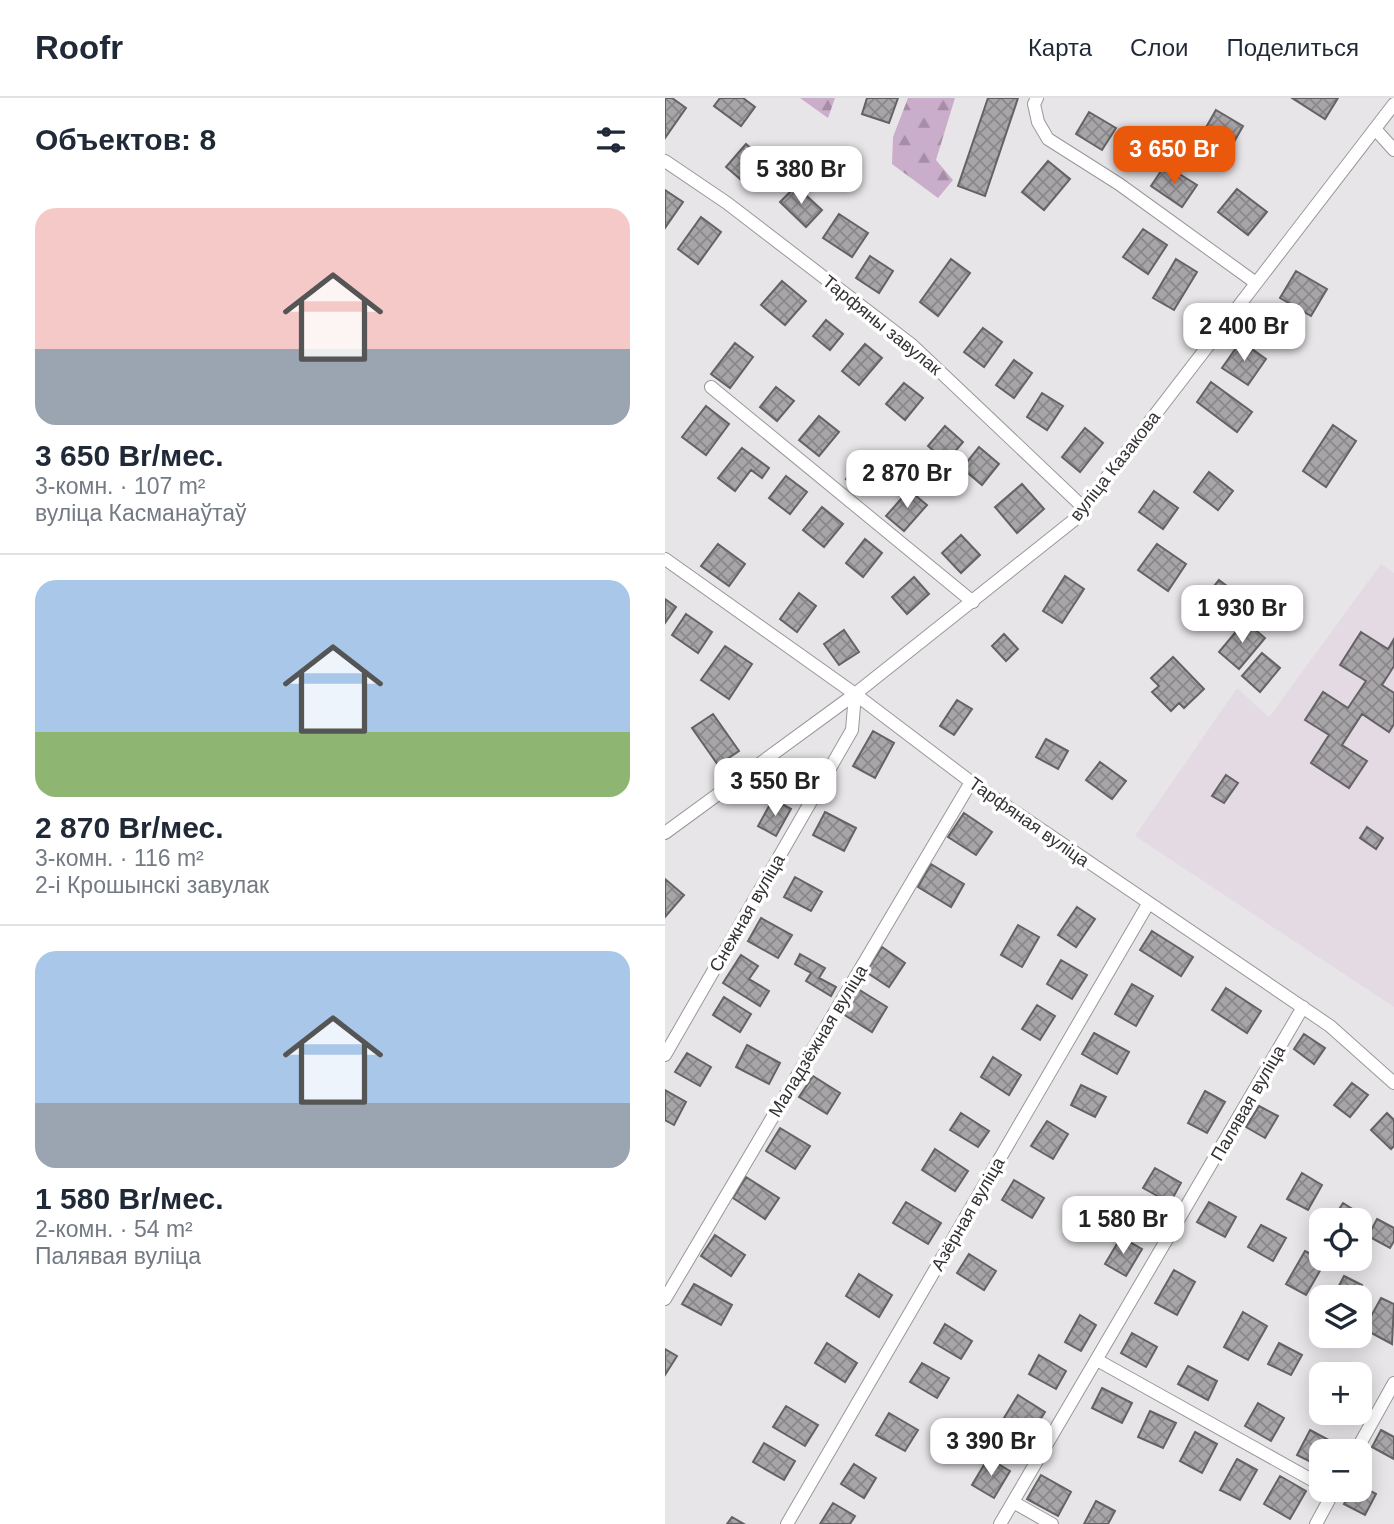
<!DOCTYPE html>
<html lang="ru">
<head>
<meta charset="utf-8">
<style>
	:root { --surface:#fff; --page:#f6f6f7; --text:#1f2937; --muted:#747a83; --line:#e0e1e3; --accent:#ea580c }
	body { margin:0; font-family:Arial,sans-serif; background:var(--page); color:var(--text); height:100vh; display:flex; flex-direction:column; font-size:26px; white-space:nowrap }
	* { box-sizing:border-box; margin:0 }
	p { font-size:23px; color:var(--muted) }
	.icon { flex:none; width:38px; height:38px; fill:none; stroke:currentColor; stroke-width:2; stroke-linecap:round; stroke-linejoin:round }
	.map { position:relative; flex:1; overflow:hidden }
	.details { display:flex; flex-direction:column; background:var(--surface); width:665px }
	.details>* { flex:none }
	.fabs { position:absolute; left:644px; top:1110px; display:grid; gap:14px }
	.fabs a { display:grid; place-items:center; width:63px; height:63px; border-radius:14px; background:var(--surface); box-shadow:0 4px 18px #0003; font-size:35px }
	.price { position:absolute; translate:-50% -60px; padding:0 16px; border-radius:14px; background:#fff; color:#222; font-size:23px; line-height:46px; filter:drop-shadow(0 2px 4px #0008) }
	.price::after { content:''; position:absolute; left:50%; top:42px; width:21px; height:16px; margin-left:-10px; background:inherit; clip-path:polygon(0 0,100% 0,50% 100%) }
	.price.selected { background:var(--accent); color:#fff }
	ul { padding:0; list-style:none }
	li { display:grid; align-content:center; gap:14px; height:371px; padding:0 35px }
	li+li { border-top:2px solid var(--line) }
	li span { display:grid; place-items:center; height:217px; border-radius:21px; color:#555 }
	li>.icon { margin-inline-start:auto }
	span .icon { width:126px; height:126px; fill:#fffc; stroke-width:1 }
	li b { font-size:30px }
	h2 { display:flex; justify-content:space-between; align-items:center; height:84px; padding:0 35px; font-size:30px }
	header { display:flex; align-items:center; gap:42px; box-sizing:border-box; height:98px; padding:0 35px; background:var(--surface); border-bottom:2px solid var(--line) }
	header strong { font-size:33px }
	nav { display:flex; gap:38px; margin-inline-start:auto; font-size:24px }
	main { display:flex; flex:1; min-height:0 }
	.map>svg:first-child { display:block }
	.built { fill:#e3dae3 }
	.forest { fill:url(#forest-firs) }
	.building { fill:url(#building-cross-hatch); stroke:#656265; stroke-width:2 }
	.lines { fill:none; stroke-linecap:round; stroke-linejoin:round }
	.minor-casing { stroke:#9a979a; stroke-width:14 }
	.minor { stroke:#fff; stroke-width:12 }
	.labels { text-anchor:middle; stroke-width:7; stroke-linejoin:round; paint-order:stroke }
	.street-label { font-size:18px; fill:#333233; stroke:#fff }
</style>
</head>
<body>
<header>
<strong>Roofr</strong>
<nav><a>Карта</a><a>Слои</a><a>Поделиться</a></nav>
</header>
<main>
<section class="details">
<h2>Объектов: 8<svg class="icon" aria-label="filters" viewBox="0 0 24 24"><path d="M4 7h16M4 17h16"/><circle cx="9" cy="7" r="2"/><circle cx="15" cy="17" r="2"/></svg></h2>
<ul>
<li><span style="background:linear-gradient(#f6c9c9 65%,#9aa5b1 0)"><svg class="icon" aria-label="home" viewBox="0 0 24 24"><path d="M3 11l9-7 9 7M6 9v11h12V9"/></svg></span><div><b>3 650 Br/мес.</b><p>3-комн. · 107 m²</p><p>вуліца Касманаўтаў</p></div></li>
<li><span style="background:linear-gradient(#a9c7e8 70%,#8fb573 0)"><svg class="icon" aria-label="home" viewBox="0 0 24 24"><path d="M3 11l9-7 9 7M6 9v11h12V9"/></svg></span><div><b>2 870 Br/мес.</b><p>3-комн. · 116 m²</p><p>2-і Крошынскі завулак</p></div></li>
<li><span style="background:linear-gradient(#a9c7e8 70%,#9aa5b1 0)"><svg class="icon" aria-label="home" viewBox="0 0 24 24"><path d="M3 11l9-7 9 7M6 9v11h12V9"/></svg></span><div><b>1 580 Br/мес.</b><p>2-комн. · 54 m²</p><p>Палявая вуліца</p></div></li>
</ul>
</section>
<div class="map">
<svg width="729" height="1426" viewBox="0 0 729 1426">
	<defs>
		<pattern id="forest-firs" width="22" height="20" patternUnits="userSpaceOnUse" patternTransform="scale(1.75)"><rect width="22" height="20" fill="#caadca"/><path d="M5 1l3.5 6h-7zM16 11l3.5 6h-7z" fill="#a58da5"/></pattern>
		<pattern id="building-cross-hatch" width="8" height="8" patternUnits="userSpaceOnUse" patternTransform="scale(1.75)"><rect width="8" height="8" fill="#a8a5a8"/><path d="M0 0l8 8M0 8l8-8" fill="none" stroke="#898789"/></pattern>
	</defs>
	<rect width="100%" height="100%" fill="#e8e5e8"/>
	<path class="built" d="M716 466 729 475V909L470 738 572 590 604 619Z"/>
	<path class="forest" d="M135 0H170L163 20Z
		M243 0H290L271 62 288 82 273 100 227 66 228 39Z"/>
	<path class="building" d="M0 0H7L21 10 0 40Z
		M55 0H78L90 9 76 28 49 8Z
		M202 0H233L224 25 197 16Z
		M323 0H353L320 98 293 88Z
		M627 0H673L660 21Z
		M551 12 578 28 566 49 539 33Z
		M424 14 451 30 437 52 411 36Z
		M81 46 101 63 81 86 61 69Z
		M383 63 405 81 379 112 357 94Z
		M500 67 532 87 517 109 486 88Z
		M131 88 157 112 141 129 115 104Z
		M572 91 602 114 583 137 553 114Z
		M0 92 18 104 0 130Z
		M174 116 203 135 187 159 158 140Z
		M36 119 56 134 33 166 13 151Z
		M478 131 502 147 483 176 458 159Z
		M205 158 228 173 214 195 191 180Z
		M286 161 305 175 273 218 255 204Z
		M511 161 532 174 509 212 488 200Z
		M631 173 662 191 646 218 615 200Z
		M117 183 141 203 120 227 96 207Z
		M161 222 178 236 165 252 148 238Z
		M318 230 337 244 319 269 299 254Z
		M576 243 601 261 583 287 557 270Z
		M70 245 88 259 65 290 46 276Z
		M200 246 217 260 194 287 177 273Z
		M349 262 367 275 349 300 331 287Z
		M546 284 587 314 572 334 532 304Z
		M239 285 258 300 240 322 221 306Z
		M111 289 129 303 112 323 95 309Z
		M377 295 398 308 382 332 362 319Z
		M41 308 64 326 41 357 17 339Z
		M154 318 174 334 154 358 134 342Z
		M668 327 691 343 661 389 638 373Z
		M280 328 298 344 281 364 263 348Z
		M420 330 438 345 415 374 397 359Z
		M314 349 334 366 317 387 297 370Z
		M77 350 104 370 97 380 86 372 70 393 53 380Z
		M201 356 219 370 199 395 181 381Z
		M544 374 568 393 553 412 529 394Z
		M121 378 142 394 125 416 104 400Z
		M357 386 379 411 352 435 330 409Z
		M244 392 262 407 239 433 221 418Z
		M489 393 513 410 498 431 474 414Z
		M157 409 178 426 159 449 138 432Z
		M296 437 315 457 296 475 277 455Z
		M200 441 217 455 198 479 181 465Z
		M53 446 80 466 64 488 36 468Z
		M492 446 521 466 503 493 473 472Z
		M400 478 419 491 397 525 378 513Z
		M249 479 264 496 242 516 227 499Z
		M554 482 575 498 556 520 536 504Z
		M134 495 151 508 132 534 115 521Z
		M0 501 11 509 0 525Z
		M21 516 47 534 33 555 7 537Z
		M580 523 600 540 574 571 554 554Z
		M179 532 194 554 174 567 159 546Z
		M696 534 723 551 729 541V568L717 587 729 595V626L724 634 697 616 677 647 702 663 684 690 646 665 664 637 640 622 658 594 683 610 701 583 675 567Z
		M339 536 353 551 341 563 327 548Z
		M60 548 87 566 64 601 36 582Z
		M597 555 615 570 595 594 577 578Z
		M508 559 539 591 519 610 514 605 506 613 487 594 494 588 486 580Z
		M292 602 307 611 289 637 275 628Z
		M48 616 74 653 53 667 27 630Z
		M208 633 229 645 210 680 188 668Z
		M381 641 403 653 393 671 371 659Z
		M435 664 461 683 447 701 421 682Z
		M561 677 573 685 559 705 547 698Z
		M108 701 126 711 111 738 93 728Z
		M160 714 191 730 179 753 148 737Z
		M299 715 327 734 311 757 283 739Z
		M702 729 718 740 711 751 695 740Z
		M266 766 299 786 286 809 253 789Z
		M130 779 157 794 146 813 119 799Z
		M0 781 19 797 0 819Z
		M412 809 430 821 411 849 393 837Z
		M96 820 127 837 113 860 83 843Z
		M353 827 374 839 357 869 336 857Z
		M487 833 528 859 516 878 475 852Z
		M217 849 240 865 224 889 201 874Z
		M135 856 160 870 154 880 171 889 166 898 141 883 146 875 130 866Z
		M76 857 93 868 84 881 104 893 95 908 58 885Z
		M396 862 422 877 407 901 382 886Z
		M467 886 488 898 471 928 450 916Z
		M561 890 596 913 582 935 547 912Z
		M193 891 222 909 207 934 178 916Z
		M59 899 86 916 75 934 48 917Z
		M372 907 390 918 375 942 357 931Z
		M429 935 464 954 452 976 417 956Z
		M639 936 660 950 649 966 629 951Z
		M82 947 115 965 104 986 71 969Z
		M22 955 46 969 35 988 10 974Z
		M328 959 356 977 344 997 316 979Z
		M148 978 175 995 162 1016 134 999Z
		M687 985 703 997 685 1019 669 1007Z
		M416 987 441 999 430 1019 406 1007Z
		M0 992 21 1004 9 1027 0 1022Z
		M540 993 560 1004 542 1035 523 1025Z
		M594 1008 613 1018 600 1040 581 1029Z
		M296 1015 324 1033 313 1049 285 1032Z
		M722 1015 729 1022V1048L726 1051 706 1032Z
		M382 1023 403 1036 388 1061 366 1048Z
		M115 1030 145 1048 130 1071 101 1053Z
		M270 1051 303 1073 290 1093 257 1072Z
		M490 1070 516 1085 505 1105 478 1090Z
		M637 1075 657 1087 643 1112 622 1101Z
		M81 1079 114 1100 100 1121 68 1100Z
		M349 1082 379 1100 367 1120 337 1102Z
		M241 1104 276 1125 263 1146 228 1125Z
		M544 1104 571 1119 560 1139 532 1124Z
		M678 1105 694 1115 690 1122H667Z
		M712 1121 729 1130V1143L725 1150 703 1138Z
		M596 1127 621 1140 608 1163 583 1149Z
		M50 1137 80 1157 66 1178 36 1158Z
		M456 1139 477 1151 461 1178 440 1166Z
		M640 1153 660 1164 641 1197 621 1186Z
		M304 1156 331 1173 319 1192 292 1175Z
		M509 1172 530 1184 512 1217 490 1205Z
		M194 1176 227 1197 214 1219 181 1198Z
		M679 1178 697 1187 691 1199H668Z
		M29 1186 67 1207 56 1227 17 1206Z
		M716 1200 729 1206 727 1246 699 1231Z
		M578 1214 602 1228 583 1262 559 1249Z
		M415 1217 431 1227 416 1253 400 1244Z
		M280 1226 307 1243 296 1261 269 1245Z
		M467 1235 492 1249 481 1269 456 1255Z
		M162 1245 192 1265 180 1284 150 1265Z
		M614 1245 637 1257 626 1277 603 1266Z
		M0 1251 12 1258 0 1277Z
		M374 1257 401 1273 391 1291 364 1276Z
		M257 1265 284 1280 272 1300 245 1284Z
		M523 1268 552 1283 543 1302 513 1286Z
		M695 1281 704 1286 695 1303Z
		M437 1290 467 1305 457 1325 427 1310Z
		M353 1297 380 1314 366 1336 339 1320Z
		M593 1305 619 1320 606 1343 580 1328Z
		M121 1308 153 1327 140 1348 108 1329Z
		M485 1313 511 1325 498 1350 473 1339Z
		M224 1315 253 1332 240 1353 211 1337Z
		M645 1332 673 1347 670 1353H656V1369L632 1357Z
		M716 1332 729 1339V1361L707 1349Z
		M530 1334 552 1346 537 1375 515 1363Z
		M99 1345 130 1363 119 1382 88 1364Z
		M323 1360 345 1373 329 1400 307 1387Z
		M572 1361 592 1372 575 1402 555 1392Z
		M189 1366 211 1380 199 1400 176 1386Z
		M376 1377 406 1394 393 1418 362 1401Z
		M615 1378 641 1393 625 1421 599 1406Z
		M695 1387 711 1396 700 1417 679 1406 687 1391H695Z
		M431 1403 450 1413 443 1426H419Z
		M168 1405 190 1418 185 1426H155Z
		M67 1419 79 1426H62Z"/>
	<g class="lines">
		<g class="minor-casing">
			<path id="minor" d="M372 0 369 6 373 24 383 41 454 86 591 185
				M711 32 729 52
				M0 63 62 105 247 247 419 410
				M46 289 308 504
				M0 461 190 596 306 684 665 928 729 985
				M0 735 190 596 409 422 729 6
				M0 957 187 632 190 596
				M0 1201 306 684
				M432 1262 656 1387
				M691 1353 729 1285
				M348 1404 387 1426
				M122 1426 483 806
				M335 1426 638 909
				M651 1426 670 1391"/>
		</g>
		<use href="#minor" class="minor"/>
	</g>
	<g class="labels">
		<g class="street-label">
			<text transform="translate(217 227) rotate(39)" y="6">Тарфяны завулак</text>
			<text transform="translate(450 368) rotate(-52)" y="6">вуліца Казакова</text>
			<text transform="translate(364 724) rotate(35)" y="6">Тарфяная вуліца</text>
			<text transform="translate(82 815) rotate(-60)" y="6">Снежная вуліца</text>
			<text transform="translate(153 943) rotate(-59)" y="6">Маладзёжная вуліца</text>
			<text transform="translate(583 1005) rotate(-60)" y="6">Палявая вуліца</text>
			<text transform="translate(303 1116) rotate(-60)" y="6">Азёрная вуліца</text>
		</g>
	</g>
</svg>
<div class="fabs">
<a><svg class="icon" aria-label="locate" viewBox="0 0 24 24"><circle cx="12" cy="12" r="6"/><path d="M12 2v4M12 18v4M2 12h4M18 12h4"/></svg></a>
<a><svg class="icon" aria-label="layers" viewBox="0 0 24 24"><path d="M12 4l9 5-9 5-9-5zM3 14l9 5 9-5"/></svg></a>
<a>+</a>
<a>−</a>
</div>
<b class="price selected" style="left:509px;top:88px">3 650 Br</b>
<b class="price" style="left:136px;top:108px">5 380 Br</b>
<b class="price" style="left:579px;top:265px">2 400 Br</b>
<b class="price" style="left:242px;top:412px">2 870 Br</b>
<b class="price" style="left:577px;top:547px">1 930 Br</b>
<b class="price" style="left:110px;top:720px">3 550 Br</b>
<b class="price" style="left:458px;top:1158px">1 580 Br</b>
<b class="price" style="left:326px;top:1380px">3 390 Br</b>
</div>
</main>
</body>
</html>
